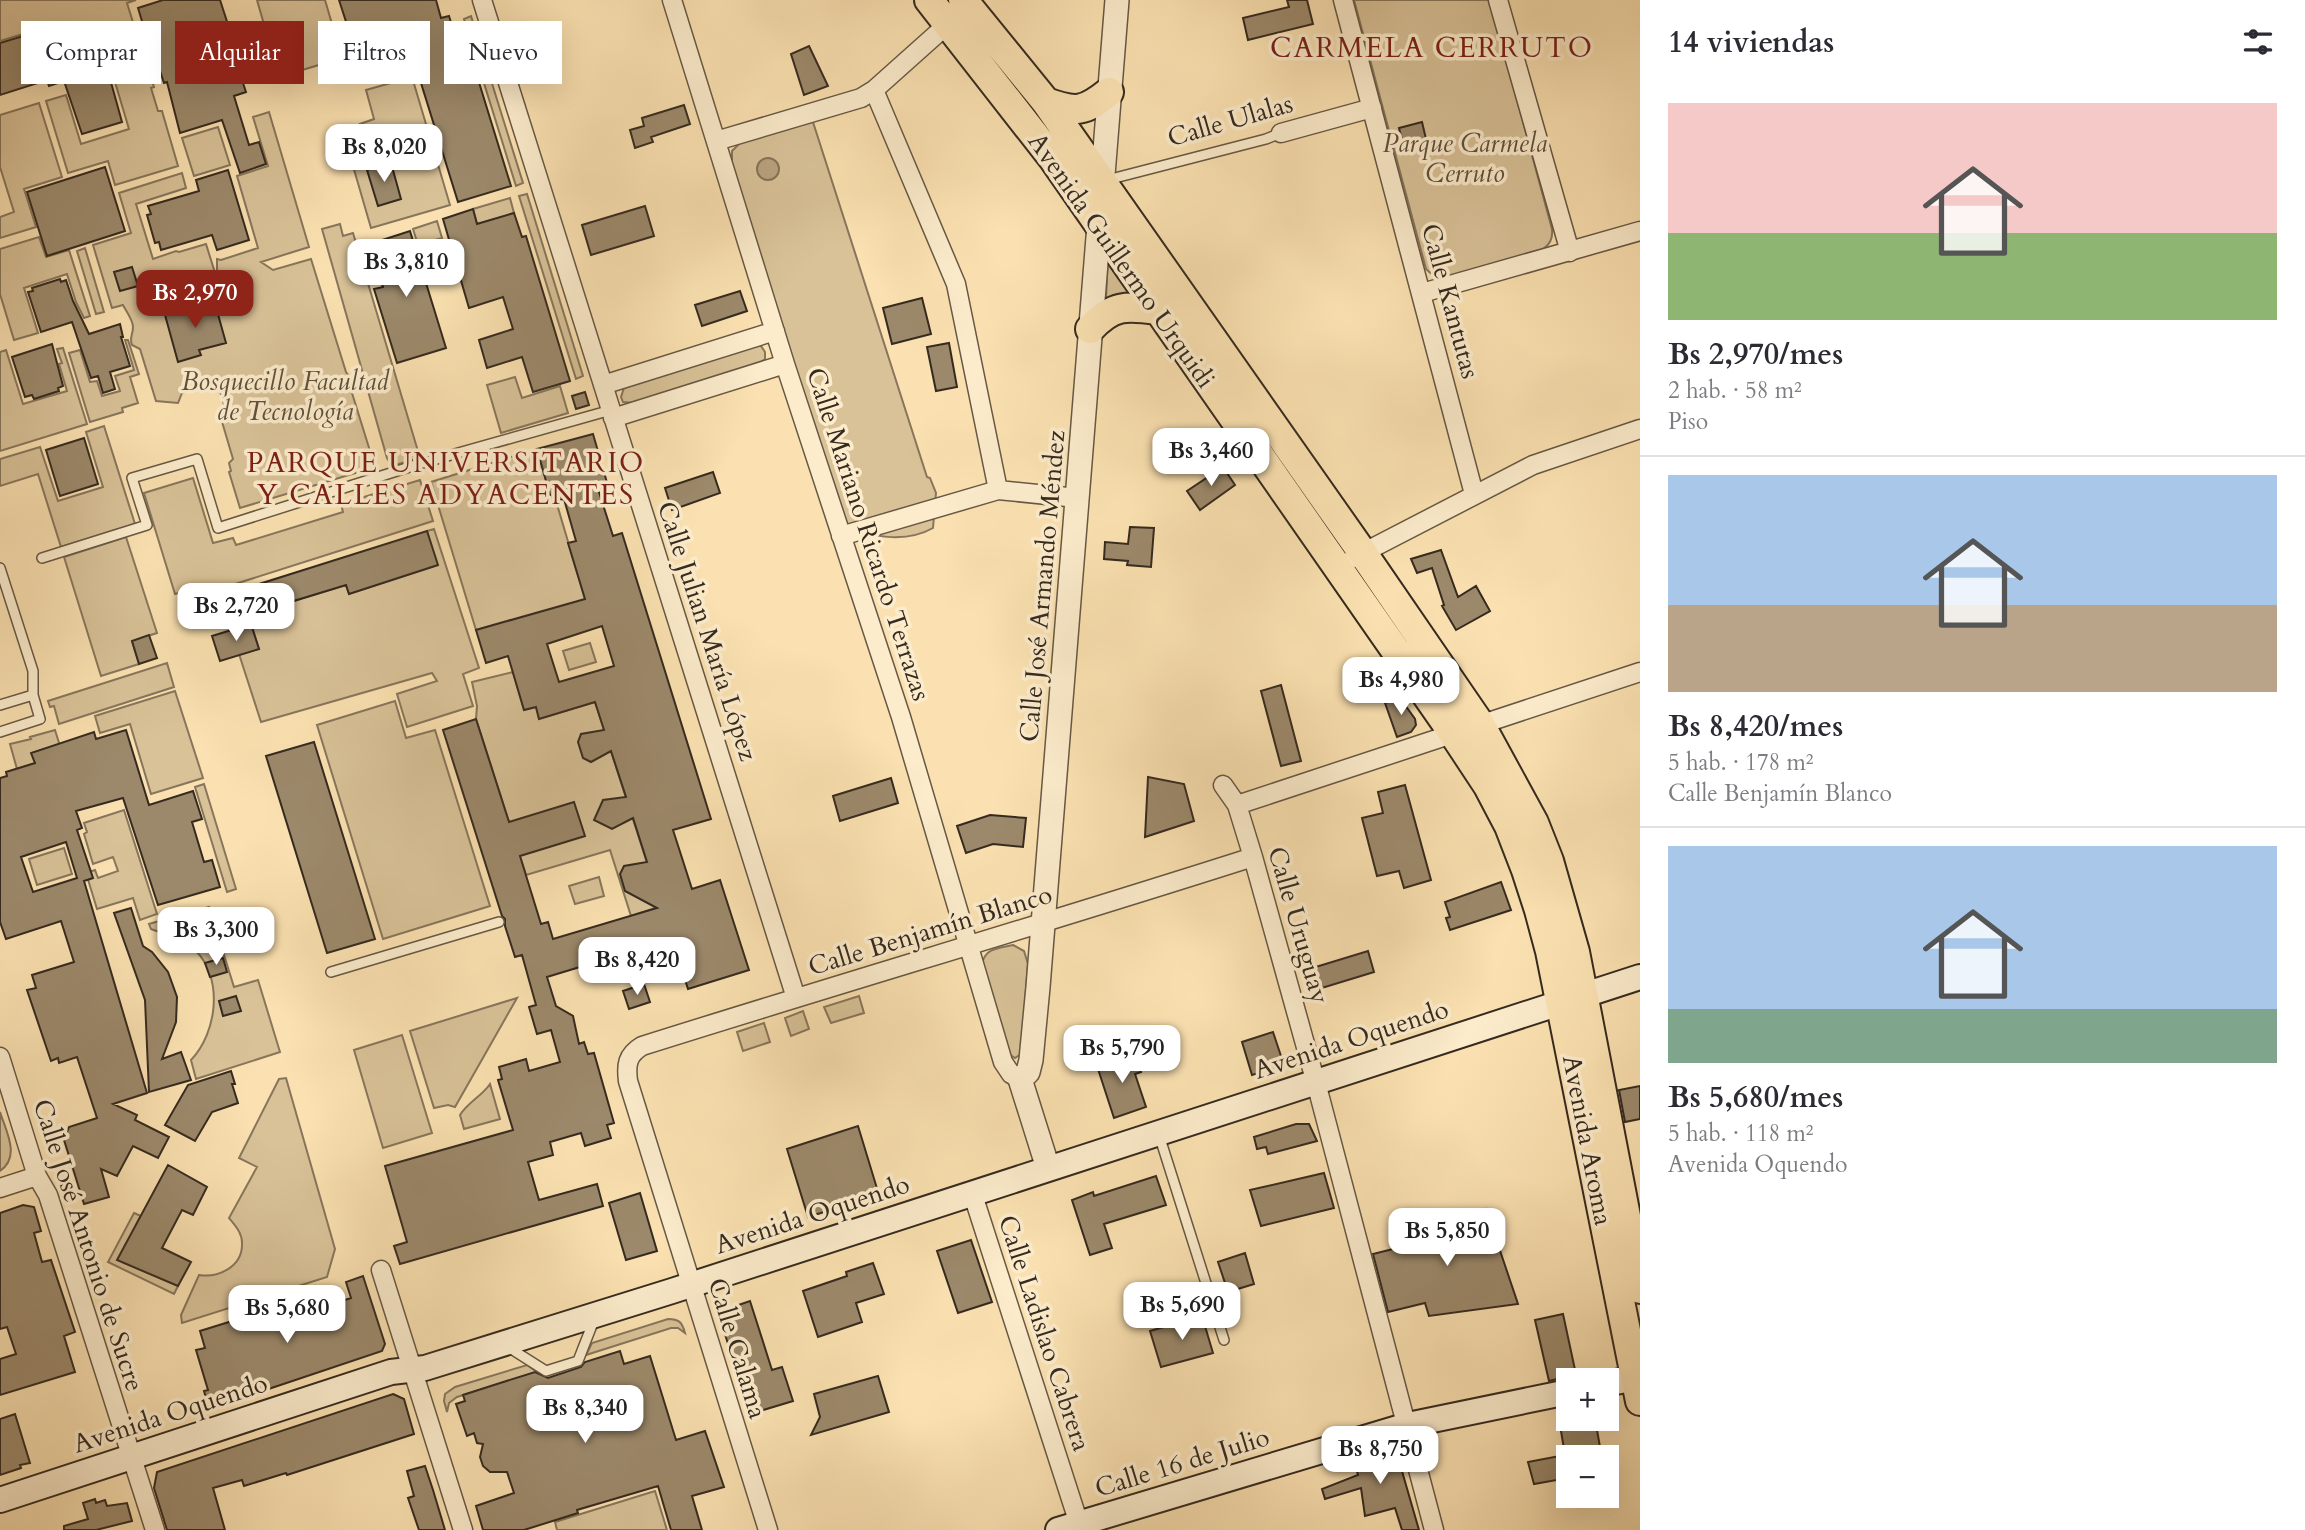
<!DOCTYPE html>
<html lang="es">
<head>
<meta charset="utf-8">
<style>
	:root { --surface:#fff; --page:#f7f7f7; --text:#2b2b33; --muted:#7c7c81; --line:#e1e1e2; --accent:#8f2418 }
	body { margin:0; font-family:Cardo,serif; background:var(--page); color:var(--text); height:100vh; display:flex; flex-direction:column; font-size:26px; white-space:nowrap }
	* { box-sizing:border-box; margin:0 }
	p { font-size:23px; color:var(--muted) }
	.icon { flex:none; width:38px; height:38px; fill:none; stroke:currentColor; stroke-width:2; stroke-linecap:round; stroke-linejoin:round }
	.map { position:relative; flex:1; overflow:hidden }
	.side { display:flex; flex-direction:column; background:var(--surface); width:665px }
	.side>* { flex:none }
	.hud { position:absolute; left:21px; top:21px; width:665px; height:63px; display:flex; gap:14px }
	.tools { position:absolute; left:1556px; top:1368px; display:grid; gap:14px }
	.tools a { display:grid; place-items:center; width:63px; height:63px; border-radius:0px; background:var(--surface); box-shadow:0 7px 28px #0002; font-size:35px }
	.price { position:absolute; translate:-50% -60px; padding:0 16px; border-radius:14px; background:#fff; color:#222; font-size:23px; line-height:46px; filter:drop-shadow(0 2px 4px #0008) }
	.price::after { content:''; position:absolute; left:50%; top:42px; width:21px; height:16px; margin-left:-10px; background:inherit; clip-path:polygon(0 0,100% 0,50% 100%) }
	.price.on { background:var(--accent); color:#fff }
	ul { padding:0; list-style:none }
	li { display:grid; align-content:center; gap:14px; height:371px; padding:0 28px }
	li+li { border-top:2px solid var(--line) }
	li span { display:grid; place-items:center; height:217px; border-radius:0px; color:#555 }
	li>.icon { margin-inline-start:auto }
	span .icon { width:126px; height:126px; fill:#fffc; stroke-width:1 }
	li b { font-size:30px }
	h2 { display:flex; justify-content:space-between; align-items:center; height:84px; padding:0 28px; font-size:30px }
	.chip { padding:0 24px; border-radius:0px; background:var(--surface); box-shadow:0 7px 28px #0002; font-size:24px; line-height:63px }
	.chip.on { background:var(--accent); color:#fff }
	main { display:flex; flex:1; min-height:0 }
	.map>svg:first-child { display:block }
	.green { fill:#d9c298; stroke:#87765c; stroke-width:2 }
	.water { fill:#b8a37f; stroke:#847359; stroke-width:2 }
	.building { fill:#9c896b; stroke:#352a1f; stroke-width:2; fill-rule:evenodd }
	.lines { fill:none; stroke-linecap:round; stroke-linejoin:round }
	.service-casing { stroke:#665844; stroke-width:12 }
	.minor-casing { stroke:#665844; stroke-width:21 }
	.tertiary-casing { stroke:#665844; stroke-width:26 }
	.secondary-casing { stroke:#352a1f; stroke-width:28 }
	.primary-casing { stroke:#352a1f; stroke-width:32 }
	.service { stroke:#fceccc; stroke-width:9 }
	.minor { stroke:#fceccc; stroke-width:18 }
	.tertiary { stroke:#fceccc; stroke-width:23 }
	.secondary { stroke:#fceccc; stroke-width:24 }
	.primary { stroke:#fbe1b1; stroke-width:28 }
	.labels { text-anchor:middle; stroke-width:7; stroke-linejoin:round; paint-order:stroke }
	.street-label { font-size:26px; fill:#352a1f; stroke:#fceccc }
	.park-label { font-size:26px; font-style:italic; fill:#5e503d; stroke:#fceccc }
	.neighbourhood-label { font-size:28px; letter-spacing:2px; fill:#7a1f14; stroke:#fceccc }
</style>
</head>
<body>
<main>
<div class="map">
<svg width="1640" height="1530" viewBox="0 0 1640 1530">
	<rect width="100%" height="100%" fill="#fbe1b1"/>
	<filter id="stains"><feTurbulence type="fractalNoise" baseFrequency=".00286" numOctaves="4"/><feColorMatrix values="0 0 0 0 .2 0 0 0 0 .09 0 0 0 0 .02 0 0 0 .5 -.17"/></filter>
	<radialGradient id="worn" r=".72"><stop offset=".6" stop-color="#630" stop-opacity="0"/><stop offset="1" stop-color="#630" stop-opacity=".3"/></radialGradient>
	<path class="green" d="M0 0H136L127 3 145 61 132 65 120 26 32 52 26 33 0 41Z
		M257 0H325L342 58 279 77Z
		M1354 0H1490L1552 229C1553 239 1550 244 1542 250L1446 280 1436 278 1426 269Z
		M471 16 523 183 516 186 464 19Z
		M149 71 154 87 151 88 158 111H162L178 166 115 185 108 161 68 173 46 101 66 95 81 144 129 129 115 82Z
		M412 77 450 205 371 228 353 166 370 161 360 124 374 119 366 90Z
		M39 103 62 177 24 189 36 227 0 238V217L14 212 0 167V115Z
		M269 112 309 247 261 262 273 270 311 259 346 372 353 381 352 393 375 467 240 508 229 472 231 471 229 463 233 459 220 415 226 411 218 385 215 383 182 393 178 403 156 401 140 349 132 345C129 337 133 335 133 327 133 320 126 311 123 305L112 308 93 245 131 233 119 193 182 173 186 188 136 204 153 259 176 251 179 252 206 244 216 276 193 283V287L186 296 217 287V259L221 260 258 248 237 176 268 166 253 117Z
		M812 119 927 477 930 478 936 493 933 528C905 544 871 536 841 527L732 165V151L742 141Z
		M218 127 230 165 194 176 182 138Z
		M527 194 583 376 576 379 519 196Z
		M510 198 514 213 477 224 473 209Z
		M437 221 442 238 418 245 413 229Z
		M340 224 343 236 353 233 420 458 395 465 390 463 387 458 322 229Z
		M39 237 46 257 69 250 90 316 84 318 76 302 67 274 24 288 38 333 14 340 0 294V249Z
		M85 248 104 312 96 314 77 251Z
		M1108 255 1136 296C1124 292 1117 292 1106 299Z
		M125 340H128L139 374 130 377 138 403 122 408 123 412 90 422 69 353 80 350 90 382 97 381 102 396 120 391 115 376 134 370Z
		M755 345 761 346 765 352V359L760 363 634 403 623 402 621 397 624 388Z
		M63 348 87 424 0 451V352L6 350 23 404 67 391 59 364 62 363 57 349Z
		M515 377 522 398 560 386 568 413 501 433 487 385Z
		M104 426 135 524 61 547 38 474 0 486V459L40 447 58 501 103 487 86 432Z
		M537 449 552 501H556L585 599 520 653 510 620 476 630 431 482Z
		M193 478 213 543 233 538 236 545 343 512 341 504 420 480 433 521 232 585 233 591 191 604 186 591 175 594 144 493Z
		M434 529 479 668 463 674 473 706 407 727 397 694 437 681 432 673 261 722 239 654 259 649 248 615 346 585 349 594 437 565 427 531Z
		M126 537 157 633 132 641 139 664 101 676 64 557Z
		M590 643 596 662 569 670 563 651Z
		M167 663 174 687 59 724 54 706 50 707 48 701Z
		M513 672 524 710 536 707 539 719 595 702 661 906 631 916 610 850 526 875 476 719 477 706 472 682Z
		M175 691 203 778 151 794 130 724 100 733 95 716Z
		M395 701 406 738 435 730 490 906 383 939 317 725Z
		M55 730 79 807 54 746 32 753 36 766 17 769 10 744 31 739 30 737Z
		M204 784 236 889 227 892 195 787Z
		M124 810 157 914 140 920 133 898 97 909 86 873 95 870 98 878 118 871 113 857 93 864 84 834 87 832 84 823Z
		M64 848 72 874 37 885 29 859Z
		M599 877 604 896 575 904 569 886Z
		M209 907 234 987 258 980 280 1052 196 1079 191 1060C217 1033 224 978 195 950 183 939 165 934 151 929L149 924Z
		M1013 945 1024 951 1028 964 1021 1054 1015 1058 1009 1054 982 964C985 948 999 948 1013 945Z
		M859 996 864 1013 831 1023 824 1007Z
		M517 998 455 1107 448 1105 434 1108 410 1031Z
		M803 1011 809 1029 791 1036 785 1018Z
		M764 1023 770 1042 743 1051 737 1032Z
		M402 1035 432 1133 383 1148 354 1050Z
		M286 1078 335 1249 327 1277 182 1323 181 1315 199 1275C218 1278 243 1267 242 1243 242 1233 235 1225 229 1218L257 1167 239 1158 279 1079Z
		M490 1084 500 1119 464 1129 460 1115C468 1102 482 1096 490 1084Z
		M0 1112C6 1131 21 1157 0 1171Z
		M134 1213 141 1216 118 1260 178 1286 174 1294 108 1262Z
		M668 1319C679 1319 682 1322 685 1333L678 1328H671L586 1355 592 1343Z
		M527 1365 537 1372 457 1397 449 1403 447 1412 444 1401 445 1394 455 1387Z
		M655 1491 667 1530H557L555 1522Z"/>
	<path class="water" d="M757 169a11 11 0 1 1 22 0a11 11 0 1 1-22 0Z"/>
	<path class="building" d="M163 0H220L233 40 229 41 246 92 234 96 249 145 259 142 266 164 240 173 222 120 180 133 167 82 164 83 154 53 152 54 138 8Z
		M339 0H436L441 18 449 16 462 58 473 63 511 186 458 202 416 67 377 79 372 76 360 34 351 37Z
		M1287 0H1307L1313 24 1248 40 1243 18 1289 7Z
		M113 31 122 64 107 68 122 122 82 134 64 81 49 86 47 80 0 95V43L23 36 29 56Z
		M809 46 828 86 804 95 791 54Z
		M684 105 690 124 651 137 653 142 635 148 630 130 644 126 642 118Z
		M1422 122 1426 139 1403 145 1399 128Z
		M391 163 401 199 378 206 367 170Z
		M105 167 125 231 47 256 27 192Z
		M228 170 249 240 217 250 212 235 161 250 159 242 155 243 147 215 151 214 148 206 199 191 196 180Z
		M645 206 654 236 591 255 582 225Z
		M473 209 477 224 514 213 522 237 526 236 570 381 533 392 522 357 487 368 479 340 513 329 503 297 469 308 443 219Z
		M410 231 446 348 397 363 374 289 383 287 370 244Z
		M132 267 138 286 120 291 114 272Z
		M60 279 61 282 66 280 73 301 89 334 120 324 123 337H121L130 366 110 372 115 389 103 393 98 376 91 378 72 322 41 332 28 292 33 291 32 288Z
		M740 291 747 311 702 326 695 305Z
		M922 298 931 334 892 344 883 308Z
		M214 300 226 343 199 350 201 355 178 362 165 315Z
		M949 343 957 387 936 391 927 347Z
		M52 344 63 386 58 388 59 391 34 399 32 395 25 397 12 357Z
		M585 392 589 405 576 409 572 396Z
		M593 434 608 486 598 489 613 536 622 533 711 819 673 830 692 889 720 880 749 970 688 989 672 939 547 977 556 1006 573 1016 579 1044 584 1042 588 1054 594 1053 614 1123 607 1125 611 1138 585 1146 581 1133 550 1142 553 1155 528 1162 539 1200 597 1184 603 1206 400 1264 394 1246 407 1242 385 1166 513 1130 498 1080 502 1079 499 1067 526 1059 529 1071 560 1062 551 1030 537 1034 529 1007 536 1005 522 955 515 957 505 926V919L502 916 443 730 476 719 509 822 574 802 585 836 520 856 541 924 548 922 553 939 657 908 625 891 620 874 624 866 647 862 633 818 612 829 594 820 603 800 626 797 611 751 591 762 583 758 578 742 581 734 604 730 595 702 539 719 536 707 524 710 508 656 486 663 476 630 585 599 568 543 576 541 564 499 552 502 537 449ZM602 626 614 666 559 682 547 644Z
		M84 438 98 484 60 496 46 450Z
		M1223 467 1235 485 1200 510 1187 491Z
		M713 472 720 493 672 510 665 488Z
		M1130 527 1154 528 1151 567 1127 565 1128 561 1104 559 1105 542 1128 544Z
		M427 531 438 565 349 594 346 585 248 615 240 590Z
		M1441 550 1458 597 1476 586 1490 611 1456 630 1442 606 1444 605 1432 568 1417 573 1411 559Z
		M251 624 259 649 220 661 212 636Z
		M149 635 157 658 139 664 132 641Z
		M1281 685 1301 761 1281 766 1261 691Z
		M1400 698 1415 719 1416 725 1411 732 1397 737 1385 703Z
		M126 730 149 805 193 791 202 819 192 822 204 862 212 860 220 887 158 905 123 798 76 811 82 828 77 830 93 878 84 881 147 1093 113 1104 137 1115 135 1120 169 1137 158 1158 133 1146 117 1176 101 1169 109 1197 84 1204 64 1140 69 1127 97 1118 77 1057 59 1063 58 1058 51 1061 27 990 36 988 32 975 74 962 61 921 6 939 0 922V778L7 776 6 772 35 763 31 753 94 732 96 739ZM66 842 77 878 33 892 21 857Z
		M314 742 375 939 327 953 266 756Z
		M1148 777 1184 784 1194 821 1145 837Z
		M891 778 898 803 840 821 833 796Z
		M1405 785 1431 880 1404 888 1399 871 1377 876 1362 818 1383 813 1378 792Z
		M990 815 1026 818 1023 847 993 844 966 853 957 826Z
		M1501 882 1511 910 1450 930 1446 918 1450 917 1445 902Z
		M131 908 143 946 152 952 168 972 177 997 176 1022 162 1059 181 1052 191 1080 149 1092 145 1000 114 913Z
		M1368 951 1374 972 1312 991 1306 970Z
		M223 958 227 972 210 977 205 963Z
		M644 984 650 1002 629 1009 623 991Z
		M236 996 241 1011 223 1016 219 1001Z
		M1273 1032 1284 1065 1252 1075 1242 1042Z
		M1135 1054 1141 1072 1135 1074 1146 1107 1114 1118 1097 1066Z
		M231 1071 235 1084H232L238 1103 212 1112 195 1141 165 1125 188 1085Z
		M1640 1086V1119L1625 1122 1619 1090Z
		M1296 1124H1309L1317 1141 1268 1154 1266 1147 1257 1149 1254 1137Z
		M858 1126 879 1195 808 1217 787 1149Z
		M168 1165 207 1187 193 1215 182 1210 162 1248 191 1262 178 1286 117 1260Z
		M1324 1173 1334 1208 1261 1226 1250 1190Z
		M1156 1176 1166 1205 1104 1224 1112 1248 1090 1255 1072 1200 1093 1192 1094 1196Z
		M640 1193 657 1251 626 1260 609 1203Z
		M23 1205 34 1207 41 1231 34 1233 42 1262 51 1260 75 1332 64 1336 75 1372 0 1395V1359L16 1354 7 1327 0 1329V1213Z
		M1486 1209 1518 1304 1429 1316 1425 1303 1388 1312 1373 1254 1417 1243 1414 1228Z
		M971 1240 992 1302 958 1313 937 1251Z
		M1245 1253 1254 1284 1228 1292 1218 1262Z
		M873 1263 884 1294 856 1303 862 1322 818 1337 803 1291 847 1276 846 1272Z
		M363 1276 385 1344 382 1351 209 1409 204 1391 208 1390 196 1350 205 1348 200 1331 303 1299 307 1312 351 1298 346 1282Z
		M750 1301 772 1370 782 1367 793 1401 750 1414 718 1312Z
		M1563 1314 1577 1379 1565 1377 1549 1381 1535 1320Z
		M1202 1316 1213 1353 1161 1367 1150 1331Z
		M620 1351 624 1364 650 1356 676 1440 705 1431 724 1487 692 1496 702 1530H671L658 1486 577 1510 578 1513 524 1530H483L476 1506 514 1493 507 1472H490L483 1466 480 1457 483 1444 477 1443 474 1433 467 1436 456 1404 465 1401 463 1395 497 1384 535 1372 548 1378 581 1367 585 1362Z
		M878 1376 889 1412 811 1435 820 1417 814 1394Z
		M393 1394 404 1399 414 1434 287 1475 286 1473 244 1486 242 1480 213 1488 225 1530H167L154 1488 157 1472Z
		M15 1414 30 1463 20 1465 21 1468 0 1475V1419Z
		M1559 1419H1595L1602 1458H1568V1478L1534 1484 1528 1462 1565 1455Z
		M1392 1445 1395 1447 1419 1530H1402L1395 1508 1365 1516 1361 1488 1325 1499 1322 1489 1358 1475 1353 1457Z
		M425 1466 433 1490 445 1530H419L408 1498 414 1496 407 1471Z
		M95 1499 96 1503 105 1500 107 1506 127 1503 132 1521 96 1530H64V1526L88 1519 83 1503Z"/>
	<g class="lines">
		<g class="service-casing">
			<path id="service" d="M1107 180 1266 139 1281 133
				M42 558 147 525 132 478 197 459 218 528 419 464 611 410
				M0 568 33 671V695L40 719 0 732
				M0 705 33 695
				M331 972 499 922
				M1159 1135 1224 1340
				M508 1347 546 1371 578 1361 594 1320"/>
		</g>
		<g class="minor-casing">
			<path id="minor" d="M482 0 796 998
				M672 0 785 364 901 717 1003 1062 1011 1074 1020 1079
				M1343 0 1474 494
				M1498 0 1570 252
				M874 90 956 284 998 490
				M1281 133 1372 108
				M716 141 861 98 874 90 949 23
				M1422 293 1640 231
				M603 385 775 331
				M613 418 785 364
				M841 536 998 490 1077 498
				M1353 558 1533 465 1640 429
				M1223 785 1237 805 1253 857 1319 1094 1434 1530
				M1237 805 1640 672
				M0 1057 37 1176 48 1195 155 1530
				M0 1188 37 1176
				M972 1192 1081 1530
				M381 1270 463 1530
				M768 1530 628 1081C626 1065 627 1055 642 1046 845 982 1050 922 1253 857"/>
		</g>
		<g class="tertiary-casing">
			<path id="tertiary" d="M1048 1168 1020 1079 1028 1072 1031 1060 1038 987 1117 0"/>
		</g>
		<g class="secondary-casing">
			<path id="secondary" d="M1606 1384 1640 1377
				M0 1500 391 1372 425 1368 672 1291 1640 977
				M1058 1530 1408 1425 1568 1392"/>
		</g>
		<g class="primary-casing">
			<path id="primary" d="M929 0 1054 160 1453 733 1488 786 1509 826 1526 870 1539 910 1550 951 1640 1401
				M963 0 1046 102 1362 552 1480 724 1534 823 1549 861 1575 952 1640 1289
				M1046 102C1076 113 1084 112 1109 92
				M1090 329C1113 304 1127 306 1158 310"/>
		</g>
		<use href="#service" class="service"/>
		<use href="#minor" class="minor"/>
		<use href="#tertiary" class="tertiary"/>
		<use href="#secondary" class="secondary"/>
		<use href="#primary" class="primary"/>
	</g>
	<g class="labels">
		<g class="street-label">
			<text transform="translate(1230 120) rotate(-16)" y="9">Calle Ulalas</text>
			<text transform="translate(1122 260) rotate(55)" y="9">Avenida Guillermo Urquidi</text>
			<text transform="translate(1451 301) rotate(75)" y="9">Calle Kantutas</text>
			<text transform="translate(869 534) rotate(72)" y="9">Calle Mariano Ricardo Terrazas</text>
			<text transform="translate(1042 586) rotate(-85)" y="9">Calle José Armando Méndez</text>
			<text transform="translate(708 631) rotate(72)" y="9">Calle Julian María López</text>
			<text transform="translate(1299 925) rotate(74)" y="9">Calle Uruguay</text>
			<text transform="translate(930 930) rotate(-17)" y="9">Calle Benjamín Blanco</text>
			<text transform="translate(1351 1039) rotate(-18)" y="9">Avenida Oquendo</text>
			<text transform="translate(1588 1140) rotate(79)" y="9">Avenida Aroma</text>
			<text transform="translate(812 1214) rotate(-18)" y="9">Avenida Oquendo</text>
			<text transform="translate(89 1245) rotate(72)" y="9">Calle José Antonio de Sucre</text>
			<text transform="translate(1045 1333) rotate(72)" y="9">Calle Ladislao Cabrera</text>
			<text transform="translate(738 1348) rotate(73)" y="9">Calle Calama</text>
			<text transform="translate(170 1413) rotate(-18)" y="9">Avenida Oquendo</text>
			<text transform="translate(1182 1462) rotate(-17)" y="9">Calle 16 de Julio</text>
		</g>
		<g class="park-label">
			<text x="1465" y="152">Parque Carmela<tspan x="1465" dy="30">Cerruto</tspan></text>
			<text x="285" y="390">Bosquecillo Facultad<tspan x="285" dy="30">de Tecnología</tspan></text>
		</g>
		<g class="neighbourhood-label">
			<text x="1432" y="57">CARMELA CERRUTO</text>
			<text x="446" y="472">PARQUE UNIVERSITARIO<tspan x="446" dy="32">Y CALLES ADYACENTES</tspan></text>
		</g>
	</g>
	<rect width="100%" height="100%" filter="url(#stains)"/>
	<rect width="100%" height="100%" fill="url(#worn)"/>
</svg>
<div class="tools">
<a>+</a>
<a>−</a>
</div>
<b class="price" style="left:384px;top:184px">Bs 8,020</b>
<b class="price" style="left:406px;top:299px">Bs 3,810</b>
<b class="price on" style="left:195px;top:330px">Bs 2,970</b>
<b class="price" style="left:1211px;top:488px">Bs 3,460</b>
<b class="price" style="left:236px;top:643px">Bs 2,720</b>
<b class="price" style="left:1401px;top:717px">Bs 4,980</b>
<b class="price" style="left:216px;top:967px">Bs 3,300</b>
<b class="price" style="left:637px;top:997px">Bs 8,420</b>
<b class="price" style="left:1122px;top:1085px">Bs 5,790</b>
<b class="price" style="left:1447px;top:1268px">Bs 5,850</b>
<b class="price" style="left:1182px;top:1342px">Bs 5,690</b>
<b class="price" style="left:287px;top:1345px">Bs 5,680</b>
<b class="price" style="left:585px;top:1445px">Bs 8,340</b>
<b class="price" style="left:1380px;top:1486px">Bs 8,750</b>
<div class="hud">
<a class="chip">Comprar</a>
<a class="chip on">Alquilar</a>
<a class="chip">Filtros</a>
<a class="chip">Nuevo</a>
</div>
</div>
<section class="side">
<h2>14 viviendas<svg class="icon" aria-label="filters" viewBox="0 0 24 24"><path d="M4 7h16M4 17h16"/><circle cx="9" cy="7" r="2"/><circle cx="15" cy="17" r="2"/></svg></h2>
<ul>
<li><span style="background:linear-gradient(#f6c9c9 60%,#8fb573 0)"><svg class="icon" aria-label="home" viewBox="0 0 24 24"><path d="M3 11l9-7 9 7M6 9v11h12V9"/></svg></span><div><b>Bs 2,970/mes</b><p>2 hab. · 58 m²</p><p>Piso</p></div></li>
<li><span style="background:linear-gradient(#a9c7e8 60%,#b9a48a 0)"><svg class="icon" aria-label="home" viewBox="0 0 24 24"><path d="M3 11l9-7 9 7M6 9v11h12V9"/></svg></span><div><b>Bs 8,420/mes</b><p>5 hab. · 178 m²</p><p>Calle Benjamín Blanco</p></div></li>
<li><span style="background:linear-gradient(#a9c7e8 75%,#7fa58c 0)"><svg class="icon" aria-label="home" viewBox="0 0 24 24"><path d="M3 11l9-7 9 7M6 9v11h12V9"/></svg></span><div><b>Bs 5,680/mes</b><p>5 hab. · 118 m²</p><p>Avenida Oquendo</p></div></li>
</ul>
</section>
</main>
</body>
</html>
